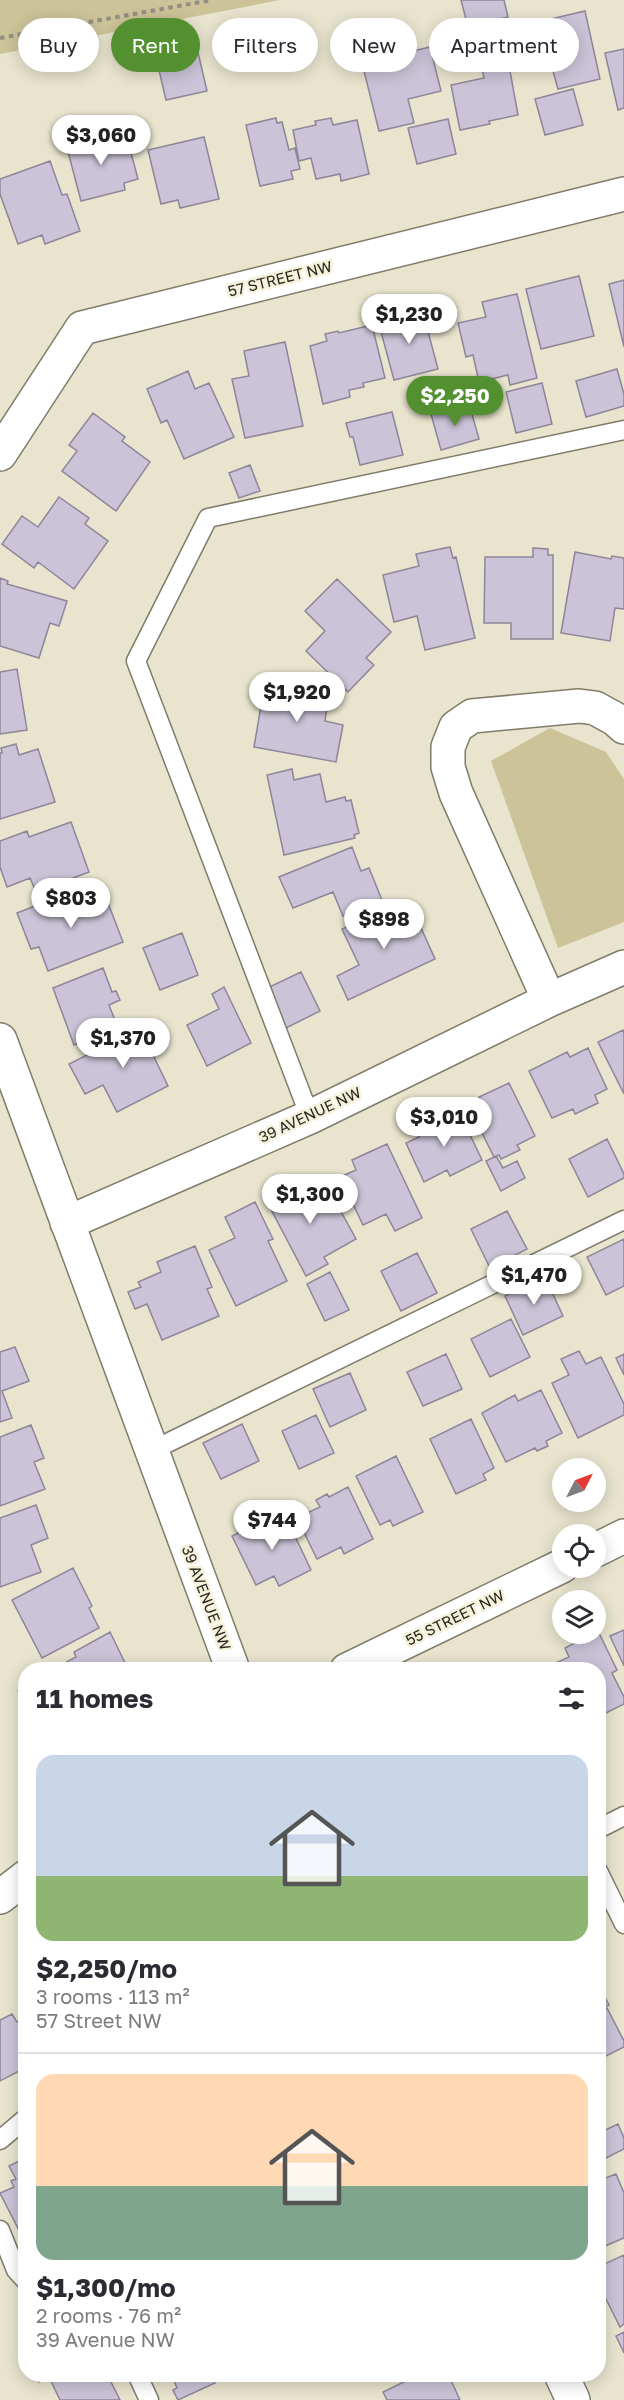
<!DOCTYPE html>
<html lang="en">
<head>
<meta charset="utf-8">
<style>
	:root { --surface:#fff; --page:#f2f2f3; --text:#2b2b33; --muted:#7c7c81; --line:#e1e1e2; --accent:#53902f }
	body { margin:0; font-family:"Golos Text",sans-serif; background:var(--page); color:var(--text); height:100vh; display:flex; flex-direction:column; font-size:22px; white-space:nowrap }
	* { box-sizing:border-box; margin:0 }
	p { font-size:20px; color:var(--muted) }
	.icon { flex:none; width:33px; height:33px; fill:none; stroke:currentColor; stroke-width:2; stroke-linecap:round; stroke-linejoin:round }
	.map { position:relative; flex:1; overflow:hidden }
	.drawer { position:absolute; left:18px; top:1662px; width:588px; height:720px; display:flex; flex-direction:column; background:var(--surface); border-radius:24px; box-shadow:0 3px 15px #0003 }
	.drawer>* { flex:none }
	.top-card { position:absolute; left:18px; top:18px; width:588px; height:54px; display:flex; gap:12px }
	.needle { width:39px; rotate:48deg }
	.buttons { position:absolute; left:552px; top:1458px; display:grid; gap:12px }
	.buttons a { display:grid; place-items:center; width:54px; height:54px; border-radius:50%; background:var(--surface); box-shadow:0 3px 15px #0003; font-size:30px }
	.price { position:absolute; translate:-50% -51px; padding:0 14px; border-radius:21px; background:#fff; color:#222; font-size:20px; line-height:39px; filter:drop-shadow(0 2px 3px #0008) }
	.price::after { content:''; position:absolute; left:50%; top:36px; width:18px; height:14px; margin-left:-9px; background:inherit; clip-path:polygon(0 0,100% 0,50% 100%) }
	.price.on { background:var(--accent); color:#fff }
	ul { padding:0; list-style:none }
	li { display:grid; align-content:center; gap:12px; height:318px; padding:0 18px }
	li+li { border-top:2px solid var(--line) }
	li span { display:grid; place-items:center; height:186px; border-radius:18px; color:#555 }
	li>.icon { margin-inline-start:auto }
	span .icon { width:108px; height:108px; fill:#fffc; stroke-width:1 }
	li b { font-size:26px }
	h2 { display:flex; justify-content:space-between; align-items:center; height:72px; padding:0 18px; font-size:26px }
	.pill { padding:0 21px; border-radius:27px; background:var(--surface); box-shadow:0 3px 15px #0003; font-size:21px; line-height:54px }
	.pill.on { background:var(--accent); color:#fff }
	.map>svg:first-child { display:block }
	.green { fill:#ccc398 }
	.building { fill:#cbc4d8; stroke:#8d8699; stroke-width:1.5 }
	.lines { fill:none; stroke-linecap:round; stroke-linejoin:round }
	.lane-casing { stroke:#807c69; stroke-width:21 }
	.street-casing { stroke:#807c69; stroke-width:36 }
	.secondary-casing { stroke:#807c69; stroke-width:36 }
	.path { stroke:#928f80; stroke-width:4; stroke-dasharray:4.5 4.5; stroke-linecap:butt }
	.lane { stroke:#fff; stroke-width:18 }
	.street { stroke:#fff; stroke-width:33 }
	.secondary { stroke:#fff; stroke-width:33 }
	.labels { text-anchor:middle; stroke-width:5; stroke-linejoin:round; paint-order:stroke }
	.street-label { font-size:15px; fill:#29271f; stroke:#f6f1db }
</style>
</head>
<body>
<div class="map">
<svg width="624" height="2400" viewBox="0 0 624 2400">
	<rect width="100%" height="100%" fill="#e8e4ce"/>
	<path class="green" d="M0 0H280L0 54Z
		M550 728 606 752 624 779V922L558 948 491 761Z"/>
	<path class="building" d="M461 0H504L508 17 468 27Z
		M585 11 600 79 558 89 549 57 526 62 517 27Z
		M196 44 207 91 166 100 155 53Z
		M430 47 441 91 408 99 414 123 379 131 362 63Z
		M624 49V108L618 110 605 53Z
		M504 55 507 71H510L518 115 489 121 490 124 460 130 451 85 484 78 480 60Z
		M573 89 583 125 545 135 535 99Z
		M276 118 277 123 282 122 289 150 295 148 300 169 291 171 293 179 260 186 246 125Z
		M331 118 333 125 357 120 369 174 341 181 340 174 316 179 311 158 299 161 293 130 316 125 315 121Z
		M448 119 456 154 417 164 408 128Z
		M105 134 107 143 127 138 138 179 124 183 125 190 81 201 66 144Z
		M204 137 219 199 180 208 178 200 161 204 148 150Z
		M50 161 62 195 67 194 80 231 45 244 42 235 18 244 0 194V179Z
		M579 276 594 336 541 349 526 289Z
		M624 280V347L609 284Z
		M517 294 537 378 510 385 508 375 479 382 473 355 466 357 458 323 486 317 482 302Z
		M422 309 438 369 394 380 380 328 392 325 390 317Z
		M372 325 385 378 363 383 364 387 349 390 350 397 323 404 310 346 327 341 325 334 338 331 339 333Z
		M285 342 303 426 245 438 232 379 249 376 244 351Z
		M617 369 624 394V406L586 417 576 381Z
		M188 371 195 389 209 383 234 437 184 459 167 420 161 423 147 389Z
		M542 383 552 424 516 433 506 392Z
		M469 404 479 439 441 450 431 414Z
		M392 412 403 455 360 465 353 437H350L346 423Z
		M93 413 125 437 122 441 150 462 116 511 62 471 77 451 69 445Z
		M250 465 260 491 239 498 229 473Z
		M59 497 89 518 85 524 108 541 74 589 38 562 34 568 2 544 22 516 38 527Z
		M450 547 453 558 456 557 475 638 425 650 417 616 394 622 383 575 419 566 416 554Z
		M533 548 548 549V555H553V639H511V623H484L485 557H533Z
		M575 552 611 559 612 556 624 558V609L615 608 610 641 561 633Z
		M0 578 8 581 7 584 67 601 59 626 50 623 39 658 0 646Z
		M337 579 391 632 366 658 374 665 348 692 306 651 325 631 305 611Z
		M17 669 27 730 0 734V672Z
		M265 682 329 693 325 721 343 725 336 762 254 747Z
		M16 744 19 755 38 749 55 802 0 819V753H2L1 748Z
		M292 769 294 780 320 774 326 802 345 797 346 801 351 800 359 833 354 835 355 838 284 855 267 775Z
		M71 822 89 872 36 892 30 878 7 887 0 867V841L27 831 29 837Z
		M352 847 361 871 369 868 382 900 343 916 333 892 293 908 279 877Z
		M103 890 123 942 48 971 39 947 31 949 17 913 53 899 56 908Z
		M402 901 416 930 421 928 435 959 348 1000 337 976 359 965 342 929Z
		M182 933 198 975 160 990 143 948Z
		M103 968 112 992 116 991 120 1000 109 1005 118 1028 74 1045 53 988Z
		M301 972 320 1011 284 1029 265 989Z
		M224 987 251 1043 207 1066 187 1025 219 1009 212 994Z
		M149 1024 162 1050 153 1055 168 1086 117 1112 103 1085 85 1094 69 1064Z
		M623 1030 624 1033V1094L598 1042Z
		M588 1048 607 1089 595 1095 598 1103 575 1114 573 1109 552 1118 529 1071 567 1052 570 1057Z
		M509 1083 535 1136 517 1145 520 1150 501 1159 499 1155 494 1157 470 1109 482 1103 479 1097Z
		M459 1112 482 1160 450 1176 447 1170 424 1182 406 1143 419 1137 417 1132Z
		M607 1139 624 1174V1178L588 1197 569 1159Z
		M387 1144 422 1218 395 1231 386 1214 363 1225 340 1177 356 1170 352 1160Z
		M496 1156 503 1168 517 1161 525 1178 501 1191 486 1161Z
		M296 1181 307 1199 328 1188 356 1239 324 1257 328 1264 306 1276 265 1198Z
		M255 1202 273 1239 268 1241 287 1281 236 1306 209 1250 235 1238 225 1217Z
		M507 1211 527 1249 490 1268 471 1229Z
		M624 1239V1286L606 1295 587 1257Z
		M195 1246 212 1287 207 1289 219 1316 162 1340 147 1304 135 1309 128 1292 141 1287 138 1282 161 1272 157 1262Z
		M417 1253 437 1293 401 1311 381 1271Z
		M330 1272 349 1310 325 1321 307 1284Z
		M545 1277 563 1316 523 1335 505 1296Z
		M511 1319 530 1357 490 1377 471 1339Z
		M15 1347 29 1381 2 1391 12 1418 0 1422V1352Z
		M579 1351 586 1364 601 1357 624 1404V1415L578 1438 552 1383 569 1375 561 1359Z
		M446 1354 462 1389 423 1406 407 1372Z
		M624 1354V1375L616 1358Z
		M350 1373 366 1410 330 1427 313 1389Z
		M541 1390 562 1433 546 1441 548 1446 537 1451 535 1448 506 1462 482 1413 515 1395 518 1401Z
		M316 1415 334 1453 299 1469 282 1431Z
		M471 1419 494 1468 483 1474 486 1480 456 1494 430 1439Z
		M242 1424 259 1461 221 1479 203 1443Z
		M31 1425 44 1458 34 1462 45 1489 0 1506V1437Z
		M396 1456 423 1512 393 1526 390 1520 380 1525 356 1476Z
		M348 1487 373 1539 344 1554 341 1547 317 1559 297 1518 320 1507 316 1500 327 1494 329 1497Z
		M36 1505 48 1538 31 1545 41 1572 0 1587V1518Z
		M283 1511 311 1570 279 1586 274 1576 256 1585 232 1536Z
		M73 1568 92 1606 89 1608 99 1628 42 1658 12 1600Z
		M624 1630V1666L610 1636Z
		M598 1631 617 1670 612 1673 624 1697V1704L598 1717V1670L545 1668 569 1657 565 1648Z
		M110 1632 126 1665 117 1670H52L76 1657 74 1652Z
		M26 1687V1704L18 1691Z
		M598 1984 609 2005 598 2010Z
		M607 2008 624 2041V2047L598 2060V2013Z
		M12 2014 17 2022 26 2018V2072L23 2069 0 2081V2020Z
		M618 2124 624 2138V2149L598 2162V2131L599 2133Z
		M23 2159 26 2164V2237L23 2238 0 2193 14 2187 11 2181 16 2179 9 2166Z
		M616 2174 624 2193V2238L598 2249V2181Z
		M624 2255V2324L620 2327 599 2285 603 2283 598 2267Z
		M624 2332V2353L616 2336Z
		M35 2374H107L120 2400H60L49 2377 39 2382Z
		M171 2374H211L215 2383 178 2400 173 2390 177 2388Z
		M420 2374H448L460 2400H387L383 2392Z"/>
	<g class="lines">
		<g class="lane-casing">
			<path id="lane" d="M310 1117 136 661 208 518 624 430
				M151 1451 624 1220
				M598 1829 624 1816
				M598 1871 624 1924
				M0 2140 26 2118
				M0 2230 16 2270 26 2281
				M137 2374 149 2400"/>
		</g>
		<g class="street-casing">
			<path id="street" d="M0 454 82 328 624 194
				M549 1000 456 793 448 767V747L456 727 472 716 579 706 595 708 615 719 624 727
				M0 1040 233 1670
				M67 1223 310 1117 549 1000 624 967
				M561 2374 573 2400"/>
		</g>
		<g class="secondary-casing">
			<path id="secondary" d="M596 1550 624 1536
				M347 1670 562 1566
				M0 1897 26 1877"/>
		</g>
		<path class="path" d="M0 38 212 0"/>
		<use href="#lane" class="lane"/>
		<use href="#street" class="street"/>
		<use href="#secondary" class="secondary"/>
	</g>
	<g class="labels">
		<g class="street-label">
			<text transform="translate(280 279) rotate(-14)" y="5">57 STREET NW</text>
			<text transform="translate(310 1115) rotate(-25)" y="5">39 AVENUE NW</text>
			<text transform="translate(206 1598) rotate(69)" y="5">39 AVENUE NW</text>
			<text transform="translate(455 1618) rotate(-26)" y="5">55 STREET NW</text>
		</g>
	</g>
</svg>
<div class="buttons">
<a><svg class="needle" viewBox="-14 -14 28 28"><path d="M0-13l5 13h-10z" fill="#e53935"/><path d="M0 13l5-13h-10z" fill="#7c7c81"/></svg></a>
<a><svg class="icon" aria-label="locate" viewBox="0 0 24 24"><circle cx="12" cy="12" r="6"/><path d="M12 2v4M12 18v4M2 12h4M18 12h4"/></svg></a>
<a><svg class="icon" aria-label="layers" viewBox="0 0 24 24"><path d="M12 4l9 5-9 5-9-5zM3 14l9 5 9-5"/></svg></a>
</div>
<b class="price" style="left:101px;top:166px">$3,060</b>
<b class="price" style="left:409px;top:345px">$1,230</b>
<b class="price on" style="left:455px;top:427px">$2,250</b>
<b class="price" style="left:297px;top:723px">$1,920</b>
<b class="price" style="left:71px;top:929px">$803</b>
<b class="price" style="left:384px;top:950px">$898</b>
<b class="price" style="left:123px;top:1069px">$1,370</b>
<b class="price" style="left:444px;top:1148px">$3,010</b>
<b class="price" style="left:310px;top:1225px">$1,300</b>
<b class="price" style="left:534px;top:1306px">$1,470</b>
<b class="price" style="left:272px;top:1551px">$744</b>
<div class="top-card">
<a class="pill">Buy</a>
<a class="pill on">Rent</a>
<a class="pill">Filters</a>
<a class="pill">New</a>
<a class="pill">Apartment</a>
</div>
<section class="drawer">
<h2>11 homes<svg class="icon" aria-label="filters" viewBox="0 0 24 24"><path d="M4 7h16M4 17h16"/><circle cx="9" cy="7" r="2"/><circle cx="15" cy="17" r="2"/></svg></h2>
<ul>
<li><span style="background:linear-gradient(#c9d6e8 65%,#8fb573 0)"><svg class="icon" aria-label="home" viewBox="0 0 24 24"><path d="M3 11l9-7 9 7M6 9v11h12V9"/></svg></span><div><b>$2,250/mo</b><p>3 rooms · 113 m²</p><p>57 Street NW</p></div></li>
<li><span style="background:linear-gradient(#ffd9b3 60%,#7fa58c 0)"><svg class="icon" aria-label="home" viewBox="0 0 24 24"><path d="M3 11l9-7 9 7M6 9v11h12V9"/></svg></span><div><b>$1,300/mo</b><p>2 rooms · 76 m²</p><p>39 Avenue NW</p></div></li>
</ul>
</section>
</div>
</body>
</html>
